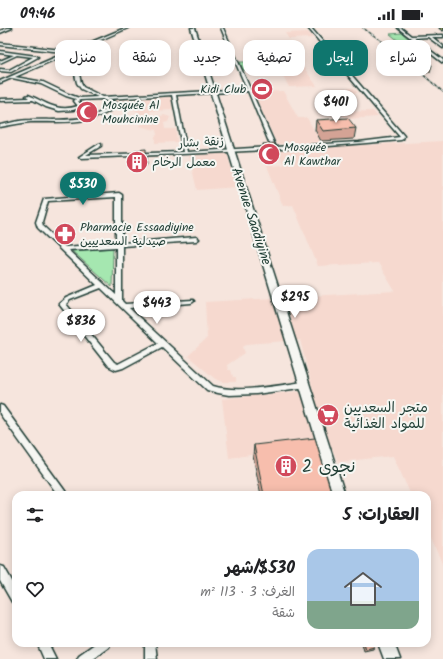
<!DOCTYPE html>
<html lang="ar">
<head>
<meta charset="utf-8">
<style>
	:root { --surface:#fff; --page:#f6f6f6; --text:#202124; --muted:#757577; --line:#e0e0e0; --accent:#0f766e }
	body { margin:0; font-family:Kalam,"Playpen Sans Arabic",sans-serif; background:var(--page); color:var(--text); direction:rtl; height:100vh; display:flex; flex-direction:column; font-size:15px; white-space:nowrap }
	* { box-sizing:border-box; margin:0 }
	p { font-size:13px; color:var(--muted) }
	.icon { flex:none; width:22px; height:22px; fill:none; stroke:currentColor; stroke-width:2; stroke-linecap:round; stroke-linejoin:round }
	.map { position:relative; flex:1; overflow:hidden; direction:ltr }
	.sheet { position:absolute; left:12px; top:463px; width:419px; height:156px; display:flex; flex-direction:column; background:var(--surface); border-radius:12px; box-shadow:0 2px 10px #0003; direction:rtl }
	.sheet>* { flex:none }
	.top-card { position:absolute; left:12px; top:12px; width:419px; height:36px; direction:rtl; display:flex; gap:8px }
	.price { position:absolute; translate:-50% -34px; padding:0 9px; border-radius:14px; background:#fff; color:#222; font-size:13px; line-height:26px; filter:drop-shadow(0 1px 2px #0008) }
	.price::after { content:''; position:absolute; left:50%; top:24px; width:12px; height:9px; margin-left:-6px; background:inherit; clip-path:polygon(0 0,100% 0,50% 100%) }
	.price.current { background:var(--accent); color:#fff }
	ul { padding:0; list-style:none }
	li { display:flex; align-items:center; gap:12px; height:100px; padding:0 12px }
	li+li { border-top:1px solid var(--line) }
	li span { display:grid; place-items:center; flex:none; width:112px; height:80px; border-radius:12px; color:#555 }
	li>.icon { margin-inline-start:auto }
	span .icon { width:48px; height:48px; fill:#fffc; stroke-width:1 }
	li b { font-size:17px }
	h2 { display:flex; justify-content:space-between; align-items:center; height:48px; padding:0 12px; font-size:17px }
	.tag { padding:0 14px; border-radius:12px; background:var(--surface); box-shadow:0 2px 10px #0003; font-size:14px; line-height:36px }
	.tag.current { background:var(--accent); color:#fff }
	.status { display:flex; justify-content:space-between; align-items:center; height:28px; padding:0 20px; background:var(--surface); direction:ltr }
	.status svg { height:11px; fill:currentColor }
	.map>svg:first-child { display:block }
	.built { fill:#f6d9cf }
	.green { fill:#a5e7b0; stroke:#629272 }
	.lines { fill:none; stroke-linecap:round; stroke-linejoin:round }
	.street-casing { stroke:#1f3d34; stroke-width:3 }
	.secondary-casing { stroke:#1f3d34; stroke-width:3 }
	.primary-casing { stroke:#1f3d34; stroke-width:3 }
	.street { fill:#f6f6f2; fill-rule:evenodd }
	.secondary { fill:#f6f6f2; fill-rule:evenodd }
	.primary { fill:#f8e281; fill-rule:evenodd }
	.rail-casing { stroke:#1f3d34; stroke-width:1.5 }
	.rail { stroke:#f6f6f2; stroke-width:1; stroke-dasharray:2.5; stroke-linecap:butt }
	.wall { fill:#d4a395; stroke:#1f3d34 }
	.shaded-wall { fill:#ad8579; stroke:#1f3d34 }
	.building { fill:#f7bead; stroke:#1f3d34 }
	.labels { text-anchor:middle; stroke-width:4; stroke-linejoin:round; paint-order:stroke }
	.far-poi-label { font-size:12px; fill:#1f3d34; stroke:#f6f6f2; text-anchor:start }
	.far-street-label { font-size:12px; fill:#1f3d34; stroke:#f6f6f2 }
	.street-label { font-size:14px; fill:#1f3d34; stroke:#f6f6f2 }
	.poi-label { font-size:14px; fill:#1f3d34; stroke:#f6f6f2; text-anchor:start }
	.near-poi-label { font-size:17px; fill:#1f3d34; stroke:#f6f6f2; text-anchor:start }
</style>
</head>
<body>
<div class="status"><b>09:46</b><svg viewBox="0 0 49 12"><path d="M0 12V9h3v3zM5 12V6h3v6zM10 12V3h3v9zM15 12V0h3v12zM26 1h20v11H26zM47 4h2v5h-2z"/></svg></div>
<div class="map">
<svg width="443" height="631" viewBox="0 0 443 631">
	<rect width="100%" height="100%" fill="#f6e5dd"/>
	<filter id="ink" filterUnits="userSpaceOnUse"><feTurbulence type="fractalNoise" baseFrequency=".025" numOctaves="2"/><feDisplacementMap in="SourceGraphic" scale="8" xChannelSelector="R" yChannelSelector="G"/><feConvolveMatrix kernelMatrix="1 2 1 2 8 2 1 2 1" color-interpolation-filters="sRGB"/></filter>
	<g filter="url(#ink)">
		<path class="built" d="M308 4 313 10 289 11 285 5Z
			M299 33 317 58 289 59 274 34Z
			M354 60 358 65 328 66 324 61Z
			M283 63 298 90H307L321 114 277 116 254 66 257 64Z
			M172 69 173 82 150 83 151 88 140 91 137 90 139 84 113 72 115 71Z
			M373 83 378 89 346 91 341 84Z
			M164 87 170 89 168 94 164 95 165 101H176L177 114 155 115V108L157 107 156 102 139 98 151 91Z
			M443 113V537L427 502V467H411L393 428 338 434 330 416 229 430 222 371 313 362 300 312 246 316 243 319 245 325 227 337 228 342H231L233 349H236V354H223L214 350 188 328 207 310 205 274 395 263 378 235 318 238 293 177 283 178 267 138 284 137 277 122Z
			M222 125 227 126 237 159 197 162 189 128Z"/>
		<path class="green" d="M402 5 417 18H405L390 6Z
			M240 34H266L270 41 243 42Z
			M113 220 112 259 72 223Z"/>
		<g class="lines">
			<g class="street-casing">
				<path id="street" d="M8 0H12L0 5V3Z
					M125 0H128L71 25 0 17V15L70 23Z
					M221 0H223L276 119 359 114 400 109 308 0H311L404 108 403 111 401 112C295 122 188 126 81 130L79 129 99 116H101V118L86 127 183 124 172 67 108 71 118 76C96 99 60 93 30 94 20 95 10 97 0 99V97C10 95 20 92 30 92 59 91 91 96 113 76L102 71 80 72 78 73 82 78 81 79 73 82 59 83 46 79 33 72 0 73V71L29 70 26 68 28 67C46 74 57 85 78 78L74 73 76 71 66 68 41 56 12 50 0 55V53L63 26 76 32 81 55 83 59 103 69 247 61 231 24 200 25 198 24 230 22ZM63 28 72 33 77 55 81 61 98 69 79 70 68 66 43 54 15 49ZM248 63 271 119 187 124 176 67Z
					M398 0H401L411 8 443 7V9H432L443 18V20L428 9 414 10 443 32V35Z
					M0 23 36 28 38 29 11 44 0 43V41L9 42 33 29 17 27 0 35V33L14 27 0 25Z
					M119 165 122 167V215L196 209 199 211 196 213 122 218V273L125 276 193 272 194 273 193 274 191 275 129 280 213 358C238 366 278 357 304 354L307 355 308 357 307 359 256 366 229 367 218 365 207 362 162 319 123 340 116 342 108 338 59 276 66 270 97 257 38 200 36 194 44 171ZM116 169V215L65 219 43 198 42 194 48 173ZM116 219V267L68 222ZM101 260 158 315 118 336 114 334 66 276 70 272Z
					M0 377 3 378 68 467H58L0 386Z
					M0 538 4 539 16 560V575L12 574 0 553Z
					M37 615H48L56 631H44Z
					M96 615H110L109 619 92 631H77L79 627Z
					M145 615H155L157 631H145Z"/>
			</g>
			<g class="secondary-casing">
				<path id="secondary" d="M191 0H195L345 467H333Z
					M378 615H394L400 631H384Z"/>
			</g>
			<g class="primary-casing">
				<path id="primary" d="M440 0H443V2Z"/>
			</g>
			<use href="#street" class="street"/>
			<use href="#secondary" class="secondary"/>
			<use href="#primary" class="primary"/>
			<g class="rail-casing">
				<path id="rail" d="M363 0 396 23 443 64"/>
			</g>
			<use href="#rail" class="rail"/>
		</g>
		<path class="wall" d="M416 30 432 37 430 44H423L415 37Z
			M81 77 92 86 84 87 82 82Z
			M316 92 356 100 354 111 321 113 315 102Z
			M263 116 277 122V130L265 131 262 124Z
			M147 129V137L131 138 130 130Z
			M254 417 332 467H261L253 428Z
			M362 615H373L374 619 373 621 364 623Z"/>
		<path class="shaded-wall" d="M90 77 92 86 84 87V83Z"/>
		<path class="building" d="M416 30H424L432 37 425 38Z
			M88 75 90 77 91 81 84 83 81 77Z
			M348 90 356 100 323 103 316 92Z
			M274 115 277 122 265 123 263 116Z
			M146 121V130H130V125L135 124V122Z
			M315 410 332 467H264L254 417Z
			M364 615H373L374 619 366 621Z"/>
	</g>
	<defs>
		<g id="stadium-disc" transform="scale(1.15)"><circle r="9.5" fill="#d1495b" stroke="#f6f6f2"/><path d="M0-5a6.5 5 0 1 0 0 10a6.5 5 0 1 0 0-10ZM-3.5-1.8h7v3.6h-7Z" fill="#fff"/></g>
		<g id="mosque-disc" transform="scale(1.15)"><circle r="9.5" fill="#d1495b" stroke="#f6f6f2"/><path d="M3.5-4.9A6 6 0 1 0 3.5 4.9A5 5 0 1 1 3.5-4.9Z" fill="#fff"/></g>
		<g id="building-disc" transform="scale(1.15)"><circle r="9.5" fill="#d1495b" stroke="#f6f6f2"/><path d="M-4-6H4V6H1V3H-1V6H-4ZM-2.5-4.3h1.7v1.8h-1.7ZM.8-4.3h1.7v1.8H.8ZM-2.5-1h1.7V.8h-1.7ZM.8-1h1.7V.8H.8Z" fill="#fff"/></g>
		<g id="pharmacy-disc" transform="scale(1.15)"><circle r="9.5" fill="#d1495b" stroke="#f6f6f2"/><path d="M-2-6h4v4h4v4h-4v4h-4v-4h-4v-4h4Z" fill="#fff"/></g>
		<g id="supermarket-disc" transform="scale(1.15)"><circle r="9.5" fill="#d1495b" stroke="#f6f6f2"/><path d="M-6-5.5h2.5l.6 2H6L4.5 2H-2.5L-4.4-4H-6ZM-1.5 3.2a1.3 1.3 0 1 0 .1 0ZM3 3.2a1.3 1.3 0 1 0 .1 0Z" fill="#fff"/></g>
	</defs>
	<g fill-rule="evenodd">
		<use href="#stadium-disc" x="262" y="61"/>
		<use href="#mosque-disc" x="87" y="84"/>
		<use href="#mosque-disc" x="269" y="126"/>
		<use href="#building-disc" x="137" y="134"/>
		<use href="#pharmacy-disc" x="65" y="206"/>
		<use href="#supermarket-disc" x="328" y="387"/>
		<use href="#building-disc" x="286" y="438"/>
	</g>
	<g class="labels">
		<g class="far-poi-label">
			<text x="246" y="65" text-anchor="end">Kidi Club</text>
			<text x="102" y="81">Mosquée Al<tspan x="102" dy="14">Mouhcinine</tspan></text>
			<text x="284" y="123">Mosquée<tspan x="284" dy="14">Al Kawthar</tspan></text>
			<text x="152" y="138">معمل الرخام</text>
			<text x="80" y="203">Pharmacie Essaadiyine<tspan x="80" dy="14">صيدلية السعدييين</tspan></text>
		</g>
		<g class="far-street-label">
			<text transform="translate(201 114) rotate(-3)" y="4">زنقة بشار</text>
		</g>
		<g class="street-label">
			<text transform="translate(252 188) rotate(72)" y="5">Avenue Saadiyine</text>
		</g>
		<g class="poi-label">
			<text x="344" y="384">متجر السعديين<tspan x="344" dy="16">للمواد الغذائية</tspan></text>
		</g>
		<g class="near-poi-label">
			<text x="302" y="444">نجوى 2</text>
		</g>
	</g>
</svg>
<b class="price" style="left:336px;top:96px">$401</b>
<b class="price current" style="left:83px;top:178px">$530</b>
<b class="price" style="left:295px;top:291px">$295</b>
<b class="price" style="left:157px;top:297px">$443</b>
<b class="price" style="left:81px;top:315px">$836</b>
<div class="top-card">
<a class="tag">شراء</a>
<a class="tag current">إيجار</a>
<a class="tag">تصفية</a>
<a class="tag">جديد</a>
<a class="tag">شقة</a>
<a class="tag">منزل</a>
</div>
<section class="sheet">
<h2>العقارات: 5<svg class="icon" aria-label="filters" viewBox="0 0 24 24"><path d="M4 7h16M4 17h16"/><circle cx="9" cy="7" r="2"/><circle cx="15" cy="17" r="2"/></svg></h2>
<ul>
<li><span style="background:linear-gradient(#a9c7e8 65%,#7fa58c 0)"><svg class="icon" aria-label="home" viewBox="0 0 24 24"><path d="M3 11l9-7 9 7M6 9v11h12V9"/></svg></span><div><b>$530/شهر</b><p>الغرف: 3 · 113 m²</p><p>شقة</p></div><svg class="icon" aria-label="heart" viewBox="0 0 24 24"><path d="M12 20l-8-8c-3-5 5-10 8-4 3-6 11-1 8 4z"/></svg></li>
</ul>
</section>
</div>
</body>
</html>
